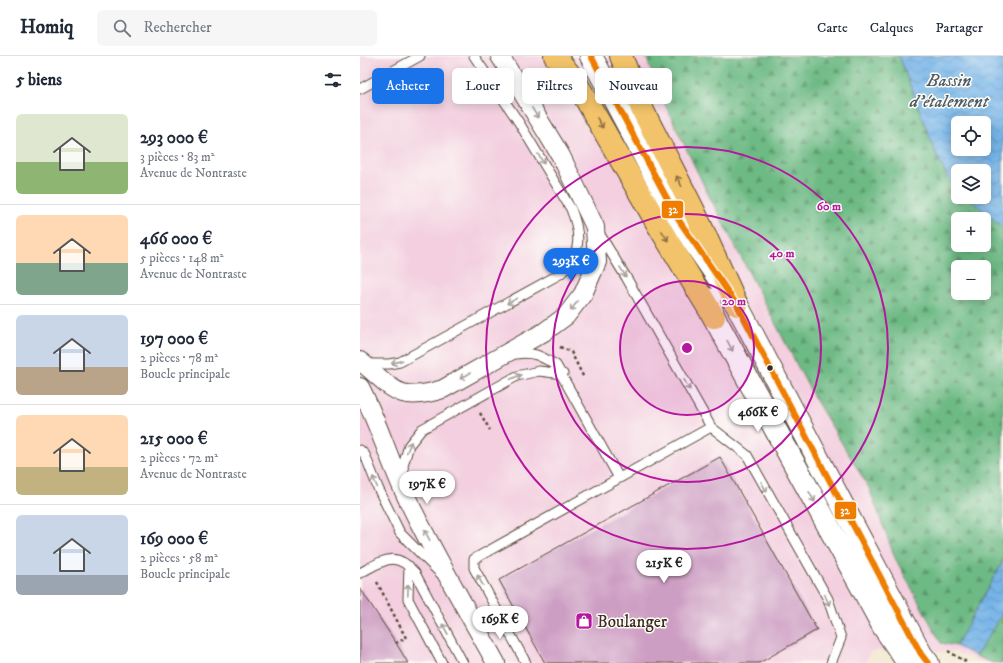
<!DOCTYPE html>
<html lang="fr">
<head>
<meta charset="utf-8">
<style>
	:root { --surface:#fff; --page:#f6f6f7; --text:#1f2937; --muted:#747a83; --line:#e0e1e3; --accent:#1a73e8 }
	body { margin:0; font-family:"IM FELL DW Pica",serif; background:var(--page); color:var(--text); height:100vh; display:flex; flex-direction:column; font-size:15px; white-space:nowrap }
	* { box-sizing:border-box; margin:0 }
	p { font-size:13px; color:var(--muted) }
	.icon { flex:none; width:22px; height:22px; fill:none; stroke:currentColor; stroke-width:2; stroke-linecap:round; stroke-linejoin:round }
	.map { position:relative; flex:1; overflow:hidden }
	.drawer { display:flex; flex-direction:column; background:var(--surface); width:360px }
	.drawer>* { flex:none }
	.banner { position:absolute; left:12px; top:12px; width:380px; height:36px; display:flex; gap:8px }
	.buttons { position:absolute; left:591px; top:60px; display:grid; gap:8px }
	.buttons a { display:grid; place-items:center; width:40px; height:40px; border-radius:6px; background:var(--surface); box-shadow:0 2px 10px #0003; font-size:20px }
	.price { position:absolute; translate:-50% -34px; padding:0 9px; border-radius:14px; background:#fff; color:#222; font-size:13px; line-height:26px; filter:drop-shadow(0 1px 2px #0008) }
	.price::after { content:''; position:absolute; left:50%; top:24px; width:12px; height:9px; margin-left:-6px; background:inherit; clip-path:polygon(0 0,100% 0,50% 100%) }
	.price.active { background:var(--accent); color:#fff }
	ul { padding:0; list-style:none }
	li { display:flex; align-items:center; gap:12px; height:100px; padding:0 16px }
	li+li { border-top:1px solid var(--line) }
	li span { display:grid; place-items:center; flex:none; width:112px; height:80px; border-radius:6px; color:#555 }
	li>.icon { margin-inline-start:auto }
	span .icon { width:48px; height:48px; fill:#fffc; stroke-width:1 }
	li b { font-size:17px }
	h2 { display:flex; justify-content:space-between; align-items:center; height:48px; padding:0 16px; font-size:17px }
	.chip { padding:0 14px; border-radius:6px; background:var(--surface); box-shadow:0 2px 10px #0003; font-size:14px; line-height:36px }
	.chip.active { background:var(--accent); color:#fff }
	header { display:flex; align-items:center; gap:24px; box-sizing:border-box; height:56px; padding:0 20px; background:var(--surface); border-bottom:1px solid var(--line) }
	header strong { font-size:19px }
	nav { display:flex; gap:22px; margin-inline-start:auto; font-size:14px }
	.search { width:280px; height:36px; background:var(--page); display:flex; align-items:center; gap:10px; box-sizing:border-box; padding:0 14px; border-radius:6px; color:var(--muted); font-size:15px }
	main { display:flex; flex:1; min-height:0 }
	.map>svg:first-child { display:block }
	.built { fill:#f3cfdf; fill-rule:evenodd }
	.forest { fill:url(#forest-firs); stroke:#547251; fill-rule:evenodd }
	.water { fill:url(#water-waves); stroke:#586f83; fill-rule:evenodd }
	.building { fill:#cd9ec3 }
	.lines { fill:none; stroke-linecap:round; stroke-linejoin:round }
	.service-casing { stroke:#564638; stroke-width:11 }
	.minor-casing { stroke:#564638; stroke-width:20 }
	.tertiary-casing { stroke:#564638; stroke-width:24 }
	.trunk-casing { stroke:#564638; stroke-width:24 }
	.path { stroke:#564638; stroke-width:2.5; stroke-dasharray:3 3; stroke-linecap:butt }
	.service { stroke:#fff; stroke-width:9 }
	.minor { stroke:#fff; stroke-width:18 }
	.tertiary { stroke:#fff; stroke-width:22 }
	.trunk { stroke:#f2c36a; stroke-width:22 }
	.bus-1-casing { stroke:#fdfcf7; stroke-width:9 }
	.bus-1 { stroke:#ee7d00; stroke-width:6 }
	.oneway { stroke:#a79f9a }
	.oneway2 { stroke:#8d6f40 }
	.ring { fill:none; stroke:#b5179e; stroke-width:2 }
	.bus-dot { fill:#3b2a1e; stroke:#fdfcf7; stroke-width:1.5 }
	.labels { text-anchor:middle; stroke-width:3; stroke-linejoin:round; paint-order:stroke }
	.poi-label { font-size:17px; fill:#3b2a1e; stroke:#fdfcf7; text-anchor:start }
	.water-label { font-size:18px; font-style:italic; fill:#4f5a65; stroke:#fdfcf7 }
	.centre { fill:#b5179e; stroke:#fdfcf7; stroke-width:2 }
	.ring-label { font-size:12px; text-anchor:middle; font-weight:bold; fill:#b5179e; stroke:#fdfcf7; stroke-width:3; stroke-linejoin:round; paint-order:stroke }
	.line-badge { stroke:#fdfcf7; stroke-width:1.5 }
	.badge-label { font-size:11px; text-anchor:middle; font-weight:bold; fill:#fff }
</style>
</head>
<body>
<header>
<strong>Homiq</strong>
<div class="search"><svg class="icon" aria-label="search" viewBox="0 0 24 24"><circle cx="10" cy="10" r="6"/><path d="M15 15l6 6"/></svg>Rechercher</div>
<nav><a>Carte</a><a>Calques</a><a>Partager</a></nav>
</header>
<main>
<section class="drawer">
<h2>5 biens<svg class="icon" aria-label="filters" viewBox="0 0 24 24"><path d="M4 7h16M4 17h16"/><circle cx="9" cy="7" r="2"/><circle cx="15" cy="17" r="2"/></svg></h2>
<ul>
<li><span style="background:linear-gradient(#dfe7d0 60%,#8fb573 0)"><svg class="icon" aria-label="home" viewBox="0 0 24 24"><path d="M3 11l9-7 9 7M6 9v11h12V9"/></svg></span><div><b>293 000 €</b><p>3 pièces · 83 m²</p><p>Avenue de Nontraste</p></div></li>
<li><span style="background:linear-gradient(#ffd9b3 60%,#7fa58c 0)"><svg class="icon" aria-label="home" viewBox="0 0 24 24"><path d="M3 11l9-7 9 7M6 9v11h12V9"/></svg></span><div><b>466 000 €</b><p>5 pièces · 148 m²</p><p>Avenue de Nontraste</p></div></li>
<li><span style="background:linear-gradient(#c9d6e8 65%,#b9a48a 0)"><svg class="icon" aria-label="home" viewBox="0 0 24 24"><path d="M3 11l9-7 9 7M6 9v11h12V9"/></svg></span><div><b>197 000 €</b><p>2 pièces · 78 m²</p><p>Boucle principale</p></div></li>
<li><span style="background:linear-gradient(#ffd9b3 65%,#c2b280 0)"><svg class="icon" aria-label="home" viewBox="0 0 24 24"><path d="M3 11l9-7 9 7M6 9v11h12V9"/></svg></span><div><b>215 000 €</b><p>2 pièces · 72 m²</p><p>Avenue de Nontraste</p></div></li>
<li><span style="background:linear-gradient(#c9d6e8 75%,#9aa5b1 0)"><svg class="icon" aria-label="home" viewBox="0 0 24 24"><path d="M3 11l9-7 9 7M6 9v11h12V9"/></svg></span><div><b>169 000 €</b><p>2 pièces · 58 m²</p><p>Boucle principale</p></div></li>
</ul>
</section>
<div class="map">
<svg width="643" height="607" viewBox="0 0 643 607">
	<defs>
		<pattern id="forest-firs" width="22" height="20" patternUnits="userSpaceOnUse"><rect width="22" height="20" fill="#6dba84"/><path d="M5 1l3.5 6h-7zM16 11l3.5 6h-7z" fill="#5b976b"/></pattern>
		<pattern id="water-waves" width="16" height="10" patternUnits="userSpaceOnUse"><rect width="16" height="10" fill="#74b4e8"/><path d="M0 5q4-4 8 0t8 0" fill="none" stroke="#6093bb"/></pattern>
	</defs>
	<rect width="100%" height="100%" fill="#fdfcf7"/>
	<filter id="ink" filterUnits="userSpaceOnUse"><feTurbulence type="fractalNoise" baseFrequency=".025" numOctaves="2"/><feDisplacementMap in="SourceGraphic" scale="8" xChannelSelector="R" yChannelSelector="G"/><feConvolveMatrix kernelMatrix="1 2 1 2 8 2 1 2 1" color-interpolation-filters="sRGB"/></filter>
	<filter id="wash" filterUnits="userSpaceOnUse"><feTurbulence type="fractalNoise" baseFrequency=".012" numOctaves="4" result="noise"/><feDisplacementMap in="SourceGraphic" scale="16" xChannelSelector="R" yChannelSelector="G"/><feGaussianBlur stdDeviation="0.9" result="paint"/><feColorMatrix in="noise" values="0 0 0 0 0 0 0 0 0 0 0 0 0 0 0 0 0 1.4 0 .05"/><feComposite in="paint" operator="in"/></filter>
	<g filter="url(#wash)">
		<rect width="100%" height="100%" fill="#f2e7ce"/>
		<path class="built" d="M0 0H643V607H624L595 596 511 595 505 607H0ZM598 67H624V93H598ZM598 115H624V141H598ZM598 163H624V189H598ZM598 211H624V237H598Z"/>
		<path class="forest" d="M286 0H539L577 100 588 122 598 132V141H608L643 172V505L596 590 581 587 535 502 509 432 452 338 348 138 297 32ZM598 163H624V189H598ZM598 211H624V237H598Z
			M643 556V607H632L616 600Z"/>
		<path class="water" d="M539 0H643V172L608 141H624V115H598V132L588 122 577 100ZM598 67H624V93H598Z
			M643 505V556L616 600 596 590Z"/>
		<g id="blocks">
			<path class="building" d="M360 401 457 574 399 607H185L139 524Z
				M0 532 36 587 48 607H0Z"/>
		</g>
	</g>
	<g filter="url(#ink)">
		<use href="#blocks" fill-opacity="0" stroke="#564638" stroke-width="1"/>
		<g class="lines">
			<g class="service-casing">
				<path id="service" d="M0 33 60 0
					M239 177 266 221 351 371 387 399 468 543 481 582 471 607
					M156 298C173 295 181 300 196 309L259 422
					M6 308H29L40 306 200 218C222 199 221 178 211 153L158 65 114 0
					M0 394 5 399 18 432 40 477 80 517
					M45 423 43 410 49 389 62 373 157 320 179 315 203 318
					M49 510 48 543 82 607
					M0 517C23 505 35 493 55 517L103 607
					M166 607 114 512V503L351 371"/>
			</g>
			<g class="minor-casing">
				<path id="minor" d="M0 305C33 331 36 348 83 333L184 276 206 260 223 238 237 206 235 171 201 100 140 0
					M0 331C18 366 29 404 46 440 73 497 106 552 136 607"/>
			</g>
			<g class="tertiary-casing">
				<path id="tertiary" d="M231 0 318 163 377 249 561 598 568 607
					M348 243 354 261 523 570 548 607"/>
			</g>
			<g class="trunk-casing">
				<path id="trunk" d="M195 0 216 26 301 174 354 261
					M261 0 282 53 334 155 377 249"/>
			</g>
			<path class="path" d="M200 291 211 296 224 322
				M120 357 130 374
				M17 526 46 582 36 587
				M588 595 608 607"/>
			<use href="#service" class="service"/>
			<use href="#minor" class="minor"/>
			<use href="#tertiary" class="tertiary"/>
			<use href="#trunk" class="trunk"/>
			<g class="bus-1-casing">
				<path id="bus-1" d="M231 0 318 163 377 249 561 598 568 607"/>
			</g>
			<use href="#bus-1" class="bus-1"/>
		</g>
		<defs><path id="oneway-shaft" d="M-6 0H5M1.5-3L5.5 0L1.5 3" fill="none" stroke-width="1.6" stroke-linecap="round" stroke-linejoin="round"/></defs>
		<g class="oneway">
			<use href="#oneway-shaft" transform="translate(175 57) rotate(58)"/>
			<use href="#oneway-shaft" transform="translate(181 103) rotate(58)"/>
			<use href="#oneway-shaft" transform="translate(263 216) rotate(59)"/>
			<use href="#oneway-shaft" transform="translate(152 245) rotate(151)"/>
			<use href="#oneway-shaft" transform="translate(214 250) rotate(127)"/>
			<use href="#oneway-shaft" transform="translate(370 290) rotate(62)"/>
			<use href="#oneway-shaft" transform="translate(37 306) rotate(164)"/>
			<use href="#oneway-shaft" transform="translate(105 320) rotate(150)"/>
			<use href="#oneway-shaft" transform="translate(156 321) rotate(-23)"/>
			<use href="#oneway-shaft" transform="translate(327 329) rotate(61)"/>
			<use href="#oneway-shaft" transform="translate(49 391) rotate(-68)"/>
			<use href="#oneway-shaft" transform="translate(15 426) rotate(-113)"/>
			<use href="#oneway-shaft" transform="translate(404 431) rotate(61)"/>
			<use href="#oneway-shaft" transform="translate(452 441) rotate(61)"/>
			<use href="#oneway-shaft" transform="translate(67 479) rotate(-118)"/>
			<use href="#oneway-shaft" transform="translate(120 524) rotate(-119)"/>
			<use href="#oneway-shaft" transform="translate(48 534) rotate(-88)"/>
			<use href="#oneway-shaft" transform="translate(467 544) rotate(67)"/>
			<use href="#oneway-shaft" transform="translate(85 573) rotate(-119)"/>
		</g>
		<g class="oneway2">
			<use href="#oneway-shaft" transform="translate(240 67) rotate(60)"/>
			<use href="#oneway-shaft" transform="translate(319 125) rotate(-117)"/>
			<use href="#oneway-shaft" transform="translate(305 180) rotate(58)"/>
		</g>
	</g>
	<circle cx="327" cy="292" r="67" fill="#b5179e" fill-opacity=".12"/>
	<g class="ring">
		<circle cx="327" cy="292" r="67"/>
		<circle cx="327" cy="292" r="134"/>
		<circle cx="327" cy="292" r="201"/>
	</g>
	<defs>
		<g id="shop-square" transform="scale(0.9)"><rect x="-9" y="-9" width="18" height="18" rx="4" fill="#b5179e" stroke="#fdfcf7"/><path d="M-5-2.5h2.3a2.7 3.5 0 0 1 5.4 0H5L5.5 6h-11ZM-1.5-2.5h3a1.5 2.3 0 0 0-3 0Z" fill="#fff"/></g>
	</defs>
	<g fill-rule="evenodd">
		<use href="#shop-square" x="224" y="565"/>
	</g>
	<circle class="bus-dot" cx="410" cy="312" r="3.5"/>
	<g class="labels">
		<g class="poi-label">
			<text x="237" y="571">Boulanger</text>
		</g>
		<g class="water-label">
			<text x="589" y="30">Bassin<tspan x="589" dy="21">d'étalement</tspan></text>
		</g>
	</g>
	<circle cx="327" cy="292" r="6" class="centre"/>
	<g class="ring-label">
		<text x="469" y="154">60 m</text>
		<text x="422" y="201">40 m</text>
		<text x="374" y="249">20 m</text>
	</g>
	<g class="line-badge">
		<rect x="301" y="144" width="23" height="19" rx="4" fill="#ee7d00"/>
		<rect x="474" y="445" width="23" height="19" rx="4" fill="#ee7d00"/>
	</g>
	<g class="badge-label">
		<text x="313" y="157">32</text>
		<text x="485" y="458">32</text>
	</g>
</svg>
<div class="buttons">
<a><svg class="icon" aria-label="locate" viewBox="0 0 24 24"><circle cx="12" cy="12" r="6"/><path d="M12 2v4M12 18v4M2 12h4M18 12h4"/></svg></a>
<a><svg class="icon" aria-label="layers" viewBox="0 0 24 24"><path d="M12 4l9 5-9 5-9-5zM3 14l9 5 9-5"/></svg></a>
<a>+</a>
<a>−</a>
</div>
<b class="price active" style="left:211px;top:226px">293K €</b>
<b class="price" style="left:398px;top:377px">466K €</b>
<b class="price" style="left:67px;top:449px">197K €</b>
<b class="price" style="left:304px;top:528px">215K €</b>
<b class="price" style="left:140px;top:584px">169K €</b>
<div class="banner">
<a class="chip active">Acheter</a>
<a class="chip">Louer</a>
<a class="chip">Filtres</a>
<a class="chip">Nouveau</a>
</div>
</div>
</main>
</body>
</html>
